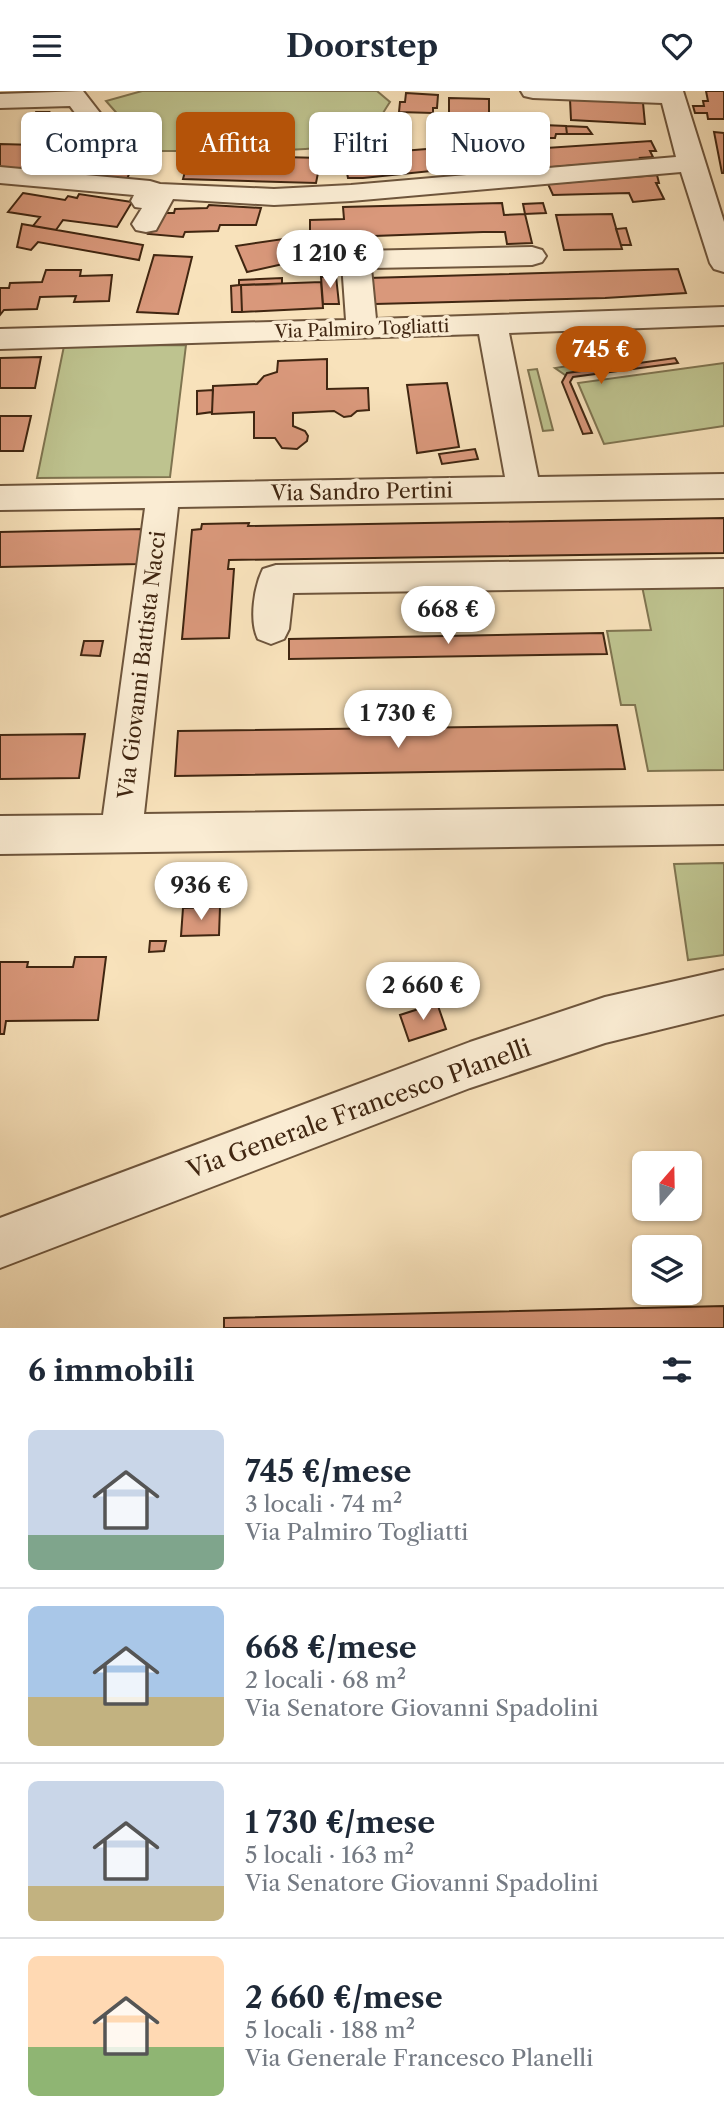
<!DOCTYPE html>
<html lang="it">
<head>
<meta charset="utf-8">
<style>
	:root { --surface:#fff; --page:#f2f2f3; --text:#1f2937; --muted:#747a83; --line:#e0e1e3; --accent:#b45309 }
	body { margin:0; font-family:"Libre Caslon Text",serif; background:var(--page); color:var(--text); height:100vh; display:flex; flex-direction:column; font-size:26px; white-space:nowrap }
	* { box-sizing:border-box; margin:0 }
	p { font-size:23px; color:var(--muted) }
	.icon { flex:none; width:38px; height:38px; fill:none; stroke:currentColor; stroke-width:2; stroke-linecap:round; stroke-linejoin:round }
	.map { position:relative; height:1237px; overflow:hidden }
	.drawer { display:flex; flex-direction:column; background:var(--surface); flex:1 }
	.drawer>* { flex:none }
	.guide { position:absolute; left:21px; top:21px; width:682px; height:63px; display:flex; gap:14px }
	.needle { width:46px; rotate:20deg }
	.buttons { position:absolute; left:632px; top:1060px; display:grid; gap:14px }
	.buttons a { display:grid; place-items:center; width:70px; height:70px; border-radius:10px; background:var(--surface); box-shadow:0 2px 5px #0004; font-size:35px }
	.price { position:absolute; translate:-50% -60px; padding:0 16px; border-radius:24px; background:#fff; color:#222; font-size:23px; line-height:46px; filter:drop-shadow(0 2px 4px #0008) }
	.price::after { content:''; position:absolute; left:50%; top:42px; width:21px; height:16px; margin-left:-10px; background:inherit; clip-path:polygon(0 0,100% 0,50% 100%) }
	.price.on { background:var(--accent); color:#fff }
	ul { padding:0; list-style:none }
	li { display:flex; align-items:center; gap:21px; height:175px; padding:0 28px }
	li+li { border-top:2px solid var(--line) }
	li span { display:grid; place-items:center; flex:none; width:196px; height:140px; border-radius:10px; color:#555 }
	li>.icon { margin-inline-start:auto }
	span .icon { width:84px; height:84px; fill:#fffc; stroke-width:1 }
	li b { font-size:30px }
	h2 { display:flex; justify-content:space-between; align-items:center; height:84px; padding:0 28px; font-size:30px }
	.chip { padding:0 24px; border-radius:10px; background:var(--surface); box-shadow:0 2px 5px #0004; font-size:24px; line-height:63px }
	.chip.on { background:var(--accent); color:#fff }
	header { display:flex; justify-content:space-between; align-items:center; height:91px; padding:0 28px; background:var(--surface); font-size:32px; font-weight:700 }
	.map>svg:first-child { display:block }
	.green { fill:#bec38f; stroke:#7f7450; stroke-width:2 }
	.building { fill:#d9987b; stroke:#402611; stroke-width:2 }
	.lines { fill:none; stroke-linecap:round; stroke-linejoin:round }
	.minor-casing { stroke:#6e553c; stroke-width:4 }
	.minor { fill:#faecd3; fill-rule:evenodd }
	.labels { text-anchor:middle; stroke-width:7; stroke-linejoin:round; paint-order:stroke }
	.far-street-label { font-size:18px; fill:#402611; stroke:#faecd3 }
	.street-label { font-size:21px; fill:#402611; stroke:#faecd3 }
	.near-street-label { font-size:24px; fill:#402611; stroke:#faecd3 }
</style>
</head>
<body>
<header><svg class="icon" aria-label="menu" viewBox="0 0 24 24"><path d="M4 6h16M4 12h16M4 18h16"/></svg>Doorstep<svg class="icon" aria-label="heart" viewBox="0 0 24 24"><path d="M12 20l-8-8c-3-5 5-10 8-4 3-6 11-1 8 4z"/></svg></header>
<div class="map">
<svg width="724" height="1237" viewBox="0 0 724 1237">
	<rect width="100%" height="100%" fill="#f8e2bb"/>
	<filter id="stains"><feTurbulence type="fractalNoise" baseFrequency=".00286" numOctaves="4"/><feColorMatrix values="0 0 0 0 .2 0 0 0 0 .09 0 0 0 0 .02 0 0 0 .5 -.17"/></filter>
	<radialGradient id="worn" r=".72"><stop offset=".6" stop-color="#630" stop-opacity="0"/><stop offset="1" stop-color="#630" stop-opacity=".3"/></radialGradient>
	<path class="green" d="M142 0H377L390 11C383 21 375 38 365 46 341 65 188 59 150 60L106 10Z
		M186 254 170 386 37 387 64 255Z
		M617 267 620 274 565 284 555 277Z
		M724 272V335L604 353 578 292Z
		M537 278 553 339 543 340 528 279Z
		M724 494V679L648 680 635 614H621L607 540 651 539 642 495Z
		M724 772V864L688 869 674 773Z"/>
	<path class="building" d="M706 0H724V28H708L707 22H695L693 15H704L703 10H708Z
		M406 2 438 4 437 17H433V22L399 21 400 11H405Z
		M449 7 489 8V24L449 23Z
		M570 8 643 12 645 33 571 29Z
		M36 21H49L38 40 26 39Z
		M498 33H519L523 41H499Z
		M519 33 566 35 567 43H556L555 47H526Z
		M566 35 587 36 592 43H567Z
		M714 41 724 42V82H722Z
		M527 50 531 58 651 50 656 60H650L653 66 640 67 641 69 540 77 537 71 509 72 363 87H348L346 77H350L347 66 365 63Z
		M0 53 73 55 89 57 86 64 136 67 127 88 79 84 81 80 22 76 20 79 0 77Z
		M228 65 283 68V66L321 67 316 92 183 88 189 66Z
		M657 84 659 92H656L664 108 633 111 629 102 553 104 548 93Z
		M23 102 65 109 68 105 77 107 79 103 132 111 117 136 63 129 56 139 33 135 40 126 8 121Z
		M502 112 504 124 525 123 532 152 507 153 505 141H483L347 146V157L322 158 321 144H310V129L344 128 343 116Z
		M543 112 546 122 525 123 523 113Z
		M209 114 261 117 256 134H220L218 140 185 141 183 146 148 143 159 122H174L175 118 207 117Z
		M612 123 622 158 564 159 556 124Z
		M22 133 126 151 143 154 139 169 38 151 31 159 17 156Z
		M626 137 631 154H621L616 138Z
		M290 147 301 169 247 181 236 155Z
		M154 164 192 166 178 223 137 221Z
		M678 178 686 202 605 207 375 213 370 212 368 187Z
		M46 179H81L80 185 112 184 109 210 74 211 76 205 40 206 37 218 4 219 0 224V197H9L10 192 42 191Z
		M336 185 339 213H323L321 186Z
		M282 187V193L241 194 242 221H232L231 195 239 194V189Z
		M321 191 323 217 242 221 241 194Z
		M41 266 35 297H0V267Z
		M675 267 678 272 573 286 570 291 592 342 583 343 562 291 567 282Z
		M327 268V298L368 297 369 319 357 320 351 325 344 326 334 320 293 322V335L305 340 308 345 307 350 297 358 282 357 275 347H254V321L212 323 213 295 257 293 264 285 277 281 278 270Z
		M447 292 459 356 417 362 407 294Z
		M213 299 212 321 197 323V300Z
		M0 325H31L23 360H0Z
		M475 358 478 368 442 373 439 363Z
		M724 427V462L229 469 228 478H234L229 547 182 548 192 439 201 438 202 433 249 432 248 435Z
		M143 438 139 473 0 476V441Z
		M603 542 607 563 289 568V548Z
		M84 550H103L100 565 81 564Z
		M617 634 625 678 175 685 178 640Z
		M85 643 79 687 0 688V644Z
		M220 816 219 844 181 845 183 817Z
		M150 850H166L164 860 149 861Z
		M75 866H106L98 929 6 930 4 943H0V871H28L27 876H73Z
		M437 912 446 938 409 950 400 924Z
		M724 1215V1237H224V1227Z"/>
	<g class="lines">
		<g class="minor-casing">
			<path id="minor" d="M83 0 121 49 117 54 108 57 99 54 70 15 0 17V3Z
				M521 0H683L724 131V181L714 178 710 172 681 81 351 110 274 114 173 108 156 139 146 141 136 139 132 133 142 117 135 116 131 110 134 104 0 92V76L150 90 160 93 274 98 351 94 676 66 662 12 533 7 524 5Z
				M532 156 542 159 546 165 542 171 532 174 371 177 376 228 724 216V234L509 242 538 386 724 383V407L178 416 144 723 724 715V753L0 763V725L103 724 145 417 0 419V395L505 386 479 243 0 258V238L346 229 342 172 346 166 361 160Z
				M724 468V496L293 502 289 538 284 548 271 553 258 548C249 530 254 496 263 478L276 474Z
				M724 879V923L605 952 470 997 0 1177V1127L470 951 605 906Z"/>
		</g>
		<use href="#minor" class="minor"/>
	</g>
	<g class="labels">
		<g class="far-street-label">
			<text transform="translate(362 238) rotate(-2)" y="6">Via Palmiro Togliatti</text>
		</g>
		<g class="street-label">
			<text transform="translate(362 401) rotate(-1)" y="7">Via Sandro Pertini</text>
			<text transform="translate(142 574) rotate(-83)" y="7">Via Giovanni Battista Nacci</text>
		</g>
		<g class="near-street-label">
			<text transform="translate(359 1018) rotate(-20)" y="8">Via Generale Francesco Planelli</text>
		</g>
	</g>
	<rect width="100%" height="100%" filter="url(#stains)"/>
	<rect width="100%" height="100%" fill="url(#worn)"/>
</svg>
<div class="buttons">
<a><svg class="needle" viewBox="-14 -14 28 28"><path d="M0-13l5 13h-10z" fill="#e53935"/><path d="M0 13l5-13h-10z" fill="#747a83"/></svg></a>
<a><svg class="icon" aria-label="layers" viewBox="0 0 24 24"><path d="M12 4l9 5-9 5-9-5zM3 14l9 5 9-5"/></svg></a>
</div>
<b class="price" style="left:330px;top:199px">1 210 €</b>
<b class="price on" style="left:601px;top:295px">745 €</b>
<b class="price" style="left:448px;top:555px">668 €</b>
<b class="price" style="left:398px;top:659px">1 730 €</b>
<b class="price" style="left:201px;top:831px">936 €</b>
<b class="price" style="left:423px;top:931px">2 660 €</b>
<div class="guide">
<a class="chip">Compra</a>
<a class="chip on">Affitta</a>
<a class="chip">Filtri</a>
<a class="chip">Nuovo</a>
</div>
</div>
<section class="drawer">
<h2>6 immobili<svg class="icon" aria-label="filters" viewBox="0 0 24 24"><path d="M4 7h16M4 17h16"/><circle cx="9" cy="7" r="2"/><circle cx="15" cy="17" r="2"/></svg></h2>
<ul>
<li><span style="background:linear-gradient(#c9d6e8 75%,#7fa58c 0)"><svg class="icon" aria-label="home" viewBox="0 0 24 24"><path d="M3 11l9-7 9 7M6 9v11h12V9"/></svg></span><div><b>745 €/mese</b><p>3 locali · 74 m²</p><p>Via Palmiro Togliatti</p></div></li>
<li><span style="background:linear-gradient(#a9c7e8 65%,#c2b280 0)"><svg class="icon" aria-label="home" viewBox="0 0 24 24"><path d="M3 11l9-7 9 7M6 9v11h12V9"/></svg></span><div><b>668 €/mese</b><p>2 locali · 68 m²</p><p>Via Senatore Giovanni Spadolini</p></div></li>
<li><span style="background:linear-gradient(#c9d6e8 75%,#c2b280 0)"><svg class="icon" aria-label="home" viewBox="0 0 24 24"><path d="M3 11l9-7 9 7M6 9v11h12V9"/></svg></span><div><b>1 730 €/mese</b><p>5 locali · 163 m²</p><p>Via Senatore Giovanni Spadolini</p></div></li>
<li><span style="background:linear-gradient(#ffd9b3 65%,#8fb573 0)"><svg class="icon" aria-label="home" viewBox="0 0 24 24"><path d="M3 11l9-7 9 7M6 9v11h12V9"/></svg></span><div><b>2 660 €/mese</b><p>5 locali · 188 m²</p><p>Via Generale Francesco Planelli</p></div></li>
</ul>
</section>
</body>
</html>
